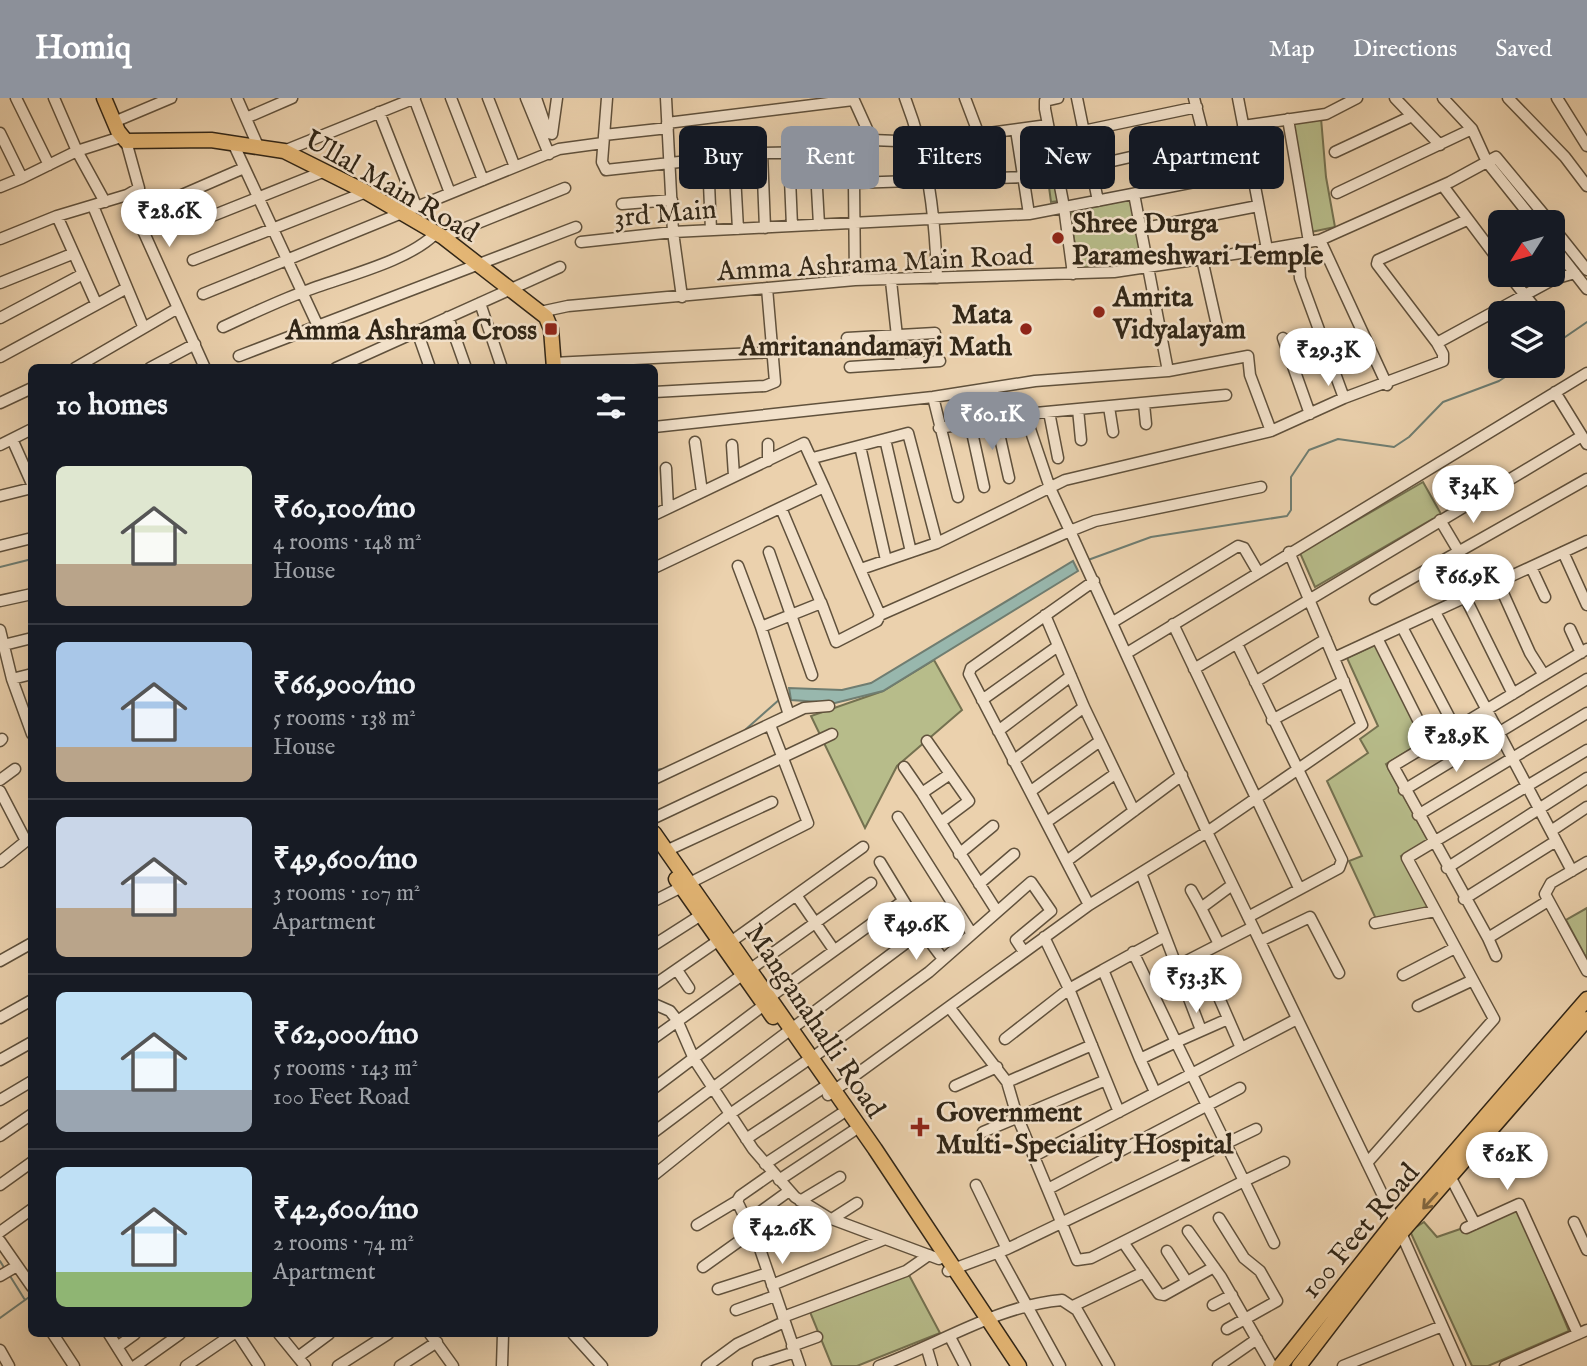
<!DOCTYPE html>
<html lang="en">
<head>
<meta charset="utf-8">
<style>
	:root { --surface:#171b24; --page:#20242c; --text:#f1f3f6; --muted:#9ea1a6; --line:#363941; --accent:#8c9099 }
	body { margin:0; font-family:"IM FELL English",serif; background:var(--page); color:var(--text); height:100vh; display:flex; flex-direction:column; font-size:26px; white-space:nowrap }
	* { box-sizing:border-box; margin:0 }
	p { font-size:23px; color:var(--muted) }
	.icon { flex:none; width:38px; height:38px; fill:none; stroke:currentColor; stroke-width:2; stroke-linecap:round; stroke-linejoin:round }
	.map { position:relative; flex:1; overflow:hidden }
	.side { position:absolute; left:28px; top:266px; width:630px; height:973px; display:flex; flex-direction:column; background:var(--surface); border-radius:10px; box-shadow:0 7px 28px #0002 }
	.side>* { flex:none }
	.banner { position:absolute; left:679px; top:28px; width:665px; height:63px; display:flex; gap:14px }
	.needle { width:46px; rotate:233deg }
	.controls { position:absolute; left:1488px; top:112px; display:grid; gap:14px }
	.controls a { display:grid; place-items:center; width:77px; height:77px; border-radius:10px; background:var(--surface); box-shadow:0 7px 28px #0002; font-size:35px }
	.price { position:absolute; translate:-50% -60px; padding:0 16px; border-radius:24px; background:#fff; color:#222; font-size:23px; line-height:46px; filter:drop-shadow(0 2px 4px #0008) }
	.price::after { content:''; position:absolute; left:50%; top:42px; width:21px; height:16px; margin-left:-10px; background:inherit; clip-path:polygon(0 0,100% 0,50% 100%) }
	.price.on { background:var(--accent); color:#fff }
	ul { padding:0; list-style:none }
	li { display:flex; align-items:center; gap:21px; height:175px; padding:0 28px }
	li+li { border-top:2px solid var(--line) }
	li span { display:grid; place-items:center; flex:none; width:196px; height:140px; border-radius:10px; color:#555 }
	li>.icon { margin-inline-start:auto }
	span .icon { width:84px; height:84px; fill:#fffc; stroke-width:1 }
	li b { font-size:30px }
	h2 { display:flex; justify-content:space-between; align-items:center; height:84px; padding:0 28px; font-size:30px }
	.tag { padding:0 24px; border-radius:10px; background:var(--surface); box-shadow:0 7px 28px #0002; font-size:24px; line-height:63px }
	.tag.on { background:var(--accent); color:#fff }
	header { display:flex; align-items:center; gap:42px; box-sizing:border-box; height:98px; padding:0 35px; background:var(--accent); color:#fff }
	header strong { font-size:33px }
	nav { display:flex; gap:38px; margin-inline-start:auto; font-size:24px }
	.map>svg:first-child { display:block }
	.green { fill:#b7bc8a; stroke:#747150; stroke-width:2 }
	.water { fill:#98b7ad; stroke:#6f7d71; stroke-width:2 }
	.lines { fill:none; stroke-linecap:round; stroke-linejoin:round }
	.stream { stroke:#6f7d71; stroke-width:2 }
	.minor-casing { stroke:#60513c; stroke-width:13 }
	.major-casing { stroke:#312617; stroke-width:17 }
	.minor { stroke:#f2e1ca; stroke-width:10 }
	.major { stroke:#e6b876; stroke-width:14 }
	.oneway { stroke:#826842 }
	.poi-dot { fill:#8f2418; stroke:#f2e1ca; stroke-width:2.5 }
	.labels { text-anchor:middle; stroke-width:5; stroke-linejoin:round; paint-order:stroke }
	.street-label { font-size:28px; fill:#312617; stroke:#f2e1ca }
	.poi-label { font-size:28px; font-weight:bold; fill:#312617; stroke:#f2e1ca; text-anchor:start }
</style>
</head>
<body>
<header>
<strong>Homiq</strong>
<nav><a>Map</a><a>Directions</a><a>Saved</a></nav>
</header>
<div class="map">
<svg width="1587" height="1268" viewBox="0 0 1587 1268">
	<rect width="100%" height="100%" fill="#ebd1ad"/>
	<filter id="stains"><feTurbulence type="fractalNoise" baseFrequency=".00286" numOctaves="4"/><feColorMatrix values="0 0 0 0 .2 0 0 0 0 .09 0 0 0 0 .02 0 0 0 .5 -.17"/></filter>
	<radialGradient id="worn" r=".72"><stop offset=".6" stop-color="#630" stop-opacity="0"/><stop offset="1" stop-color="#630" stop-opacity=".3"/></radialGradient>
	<path class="green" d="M1321 20 1326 79 1335 129 1311 134 1292 25Z
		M1041 30H1045L1059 103 1051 104Z
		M1132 101 1142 167 1080 173 1069 114Z
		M1423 384 1441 416 1315 489 1300 455Z
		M1375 547 1425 642 1386 666 1428 742 1401 758 1431 811 1376 821 1349 763 1362 758 1327 683 1368 655 1360 641 1378 628 1347 560Z
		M934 562 962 612 897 668 865 730 811 618 883 593Z
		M1587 810V861L1566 822Z
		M1518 1111 1569 1233 1488 1268H1472L1410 1133 1424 1124 1437 1139Z
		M909 1177 940 1235 857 1268H832L810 1214Z"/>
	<path class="water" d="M1073 463 1078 473 883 593 835 605 791 602 789 590 842 592 871 585Z"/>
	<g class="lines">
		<path class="stream" d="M1552 248 1587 224
			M1088 462 1151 439 1287 418 1291 412V379L1309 352 1338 341 1394 349 1409 339 1443 304 1499 283 1522 268
			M0 469 32 461
			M745 632 780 601
			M654 672 664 671
			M0 1163 5 1171
			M10 1178 25 1202
			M0 1220 32 1197"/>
		<g class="minor-casing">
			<path id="minor" d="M16 0 49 67
				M54 0 77 53 105 104
				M237 0 258 48
				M414 0 450 95
				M451 0 483 82
				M488 0 515 69
				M526 0 549 56
				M536 0 548 35 552 36 557 0
				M607 0 602 64 606 72 762 55 815 54 872 42 922 44 1048 27
				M666 0 673 134 682 199
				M853 0 872 42
				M905 0C928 60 935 115 937 180
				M965 0 979 37
				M1058 0 1045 3V11L1064 109 1073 176
				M1077 0 1098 103
				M1194 0 1214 79
				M1238 0 1267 151
				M1395 0 1440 47
				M1443 0 1472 31 1487 64 1535 124
				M1508 0 1565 59 1587 88
				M1557 0 1587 48
				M379 14 416 108
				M246 20 292 0
				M1288 21 1309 144
				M114 24 171 0
				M667 25 853 2
				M1243 28 1326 16 1357 0
				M1016 32 1029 116
				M1083 33 1197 9
				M0 35 22 80 77 53 121 39
				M604 37 668 30
				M126 43 139 90 127 97 205 270
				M233 45 317 226
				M849 46 854 85 855 182
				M284 53 415 0
				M815 54 819 127
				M1335 54 1412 18
				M762 55 765 130
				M789 57 792 128
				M734 59 738 131
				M708 62 711 132
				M1091 68 1205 42
				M854 85 1022 79
				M1443 88 1500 164
				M0 89 22 80
				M1337 95 1472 31
				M1134 96 1168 273
				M168 103 244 70
				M622 106 672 102
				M93 108 143 228
				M57 118 96 205
				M187 128 325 73
				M1552 128 1587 172
				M1140 131 1258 108
				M443 139 565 90
				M0 141 57 118 127 97
				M1320 142 1387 287
				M581 144 673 134 1029 116 1251 73
				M1298 146 1300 180 1344 300
				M1552 146 1587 191
				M1202 161 1218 232
				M193 162 366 94
				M1509 177 1539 215
				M891 183 900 266
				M0 185 72 156
				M203 196 559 51 603 45
				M480 205 502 270
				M540 214 568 208 855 182 1114 174 1267 151 1320 142 1450 84 1496 59 1550 124
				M448 219 466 270
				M0 220 83 176
				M223 229C249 217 276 204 303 194 341 179 408 164 436 135
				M417 233 430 270
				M847 240 935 235
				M1283 240 1310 316
				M1437 245 1554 181 1575 175
				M239 258 576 129
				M0 259 125 191
				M553 265 774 254
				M850 269 940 263
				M75 270 178 210
				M150 270 195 246
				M336 270 560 169
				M654 294 765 288 775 284 767 190
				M1555 294 1587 346
				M933 299 958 399
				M0 305 32 290
				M1144 306 1146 326
				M1109 309 1113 334
				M1078 311 1081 342
				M1049 314 1058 360
				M1025 316 1050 390 1070 433 1095 423 1261 389
				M996 322 1009 380
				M970 325 984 389
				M654 329 933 299 1035 283 1168 273 1248 258 1250 277 1271 333
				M939 330 1025 316 1226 297
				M12 341 32 386
				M885 341 911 454
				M695 344 702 394
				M768 346V363
				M0 347 32 331
				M732 347 734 378
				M860 348 886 462
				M813 360 908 335 937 445
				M666 370 668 410
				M0 398 32 390
				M654 417 804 345 824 389
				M1440 422 1459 454
				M0 448 32 440
				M769 454 812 577
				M1289 454 1362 627 1207 734 1401 1135 1460 1268
				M1563 454 1587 507
				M738 468 761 529 789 617
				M1531 469 1545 499
				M654 470 824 389 880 517 1070 433 1207 734 1089 807 828 997
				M861 471 937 445 1065 382 1271 333 1344 300 1443 263V256L1437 245 1377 166 1378 162 1467 122
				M1498 484 1530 555 1544 577
				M1465 499 1513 596
				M1375 501 1587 381
				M0 503 32 496
				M821 504 836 544 877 523 880 517
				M1435 514 1572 773
				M1045 517 1084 609 1134 713
				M1113 524 1238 448 1244 450 1258 474
				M1173 526 1299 790
				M761 529 821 505 781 410
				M1402 529 1455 630
				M1570 531 1581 555
				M0 532 12 581 32 636
				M1377 540 1429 644
				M1237 546 1342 762 1339 770 1248 819
				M0 548 32 540
				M1127 555 1587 275
				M1334 560 1587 443
				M1194 571 1582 338
				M12 581 32 576
				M1255 584 1326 541
				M982 602 1058 548
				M1272 622 1344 583
				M998 633 1071 578
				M0 643 2 641
				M927 643 969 703 941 724
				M1013 663 1084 609
				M904 669 922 695
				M950 676 922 695 996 812
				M654 681 804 610 829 608
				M0 682 15 671
				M1404 692 1587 581
				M0 693 26 743 0 764
				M1031 693 1100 643
				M1418 717 1587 615
				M898 719 972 836
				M654 720 832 636
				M1048 723 1115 676
				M1551 733 1587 709
				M668 752 772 704
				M959 756 993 728
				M1068 762 1182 677
				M880 764 922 833 943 861
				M1587 764 1551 785 1545 796 1587 873
				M1447 770 1587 680
				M1141 775 1201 932
				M979 786 1014 756
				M1191 792 1201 810
				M796 797 834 852
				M1464 801 1556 743
				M654 803 808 725 770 627
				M1548 803 1488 840 1393 668 1587 551
				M1089 807 969 576 971 570 1094 483
				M1375 825 1435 813
				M1488 840 1496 858
				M732 843 863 749
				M1260 843 1310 819 1339 875
				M1219 846 1201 810 1232 787
				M654 847 701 817
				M1133 854 1176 944 1228 921
				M0 863 32 845
				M1177 868 1253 829
				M677 872 689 890
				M1103 872 1165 838
				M1207 872 1241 950
				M1403 877 1455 850
				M654 887 719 842
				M770 899 903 803
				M654 906 670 913 677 922 694 961 730 1016 753 1051 795 1099 829 1120 939 1161 946 1156
				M1418 908 1473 882
				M949 909 1007 984 1017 1018 1077 1162 1091 1160 1244 1083 1176 944 1140 961 1103 872 1069 891 1044 839
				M0 920 32 902
				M654 940 871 785
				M1005 941 1069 891 1119 1014
				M812 960 929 874 1031 784 1051 813 1016 842 1024 854
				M1140 961 1155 994
				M0 962 32 944
				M1007 984 1092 947
				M955 988 997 969
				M654 990 764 907
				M0 1002 32 983
				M654 1034 922 833
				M983 1034 1106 982
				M1489 1036 1506 1065
				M0 1038 32 1016
				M746 1041 823 990
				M1034 1058 1297 921
				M1367 1065 1494 921 1407 760 1587 652
				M765 1066 841 1016
				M773 1075 740 1098 737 1103 760 1151 800 1268
				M654 1077 730 1016 805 964
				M1451 1080 1475 1126
				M779 1082 853 1033
				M0 1087 32 1064
				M976 1087 1007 1151
				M1048 1091 1240 990
				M800 1103 840 1079
				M760 1114 789 1093
				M1219 1120 1244 1160 1260 1173 1277 1203 1227 1231
				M832 1121 857 1105
				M1574 1124 1587 1152
				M697 1127 737 1103
				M1466 1130 1519 1106 1578 1236
				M1188 1133 1221 1179 1272 1268
				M0 1134 32 1111
				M0 1143 32 1189
				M1123 1144 1159 1196 1164 1197 1214 1169
				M1274 1145 1244 1083 1284 1064
				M1167 1153 1187 1184
				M998 1155 1060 1268
				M703 1169 752 1134
				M948 1173 1007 1151 1256 1031
				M0 1178 17 1168
				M772 1187 885 1141
				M718 1191 768 1175
				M1213 1207 1232 1197
				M1073 1208 1144 1174
				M736 1212 775 1198
				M783 1219 906 1173 929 1157
				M53 1236 74 1268
				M109 1236 129 1268
				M238 1236 259 1268
				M279 1236 305 1268
				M430 1236 453 1268
				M573 1236 602 1268
				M950 1239 965 1268
				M792 1248 817 1239
				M117 1249 135 1236
				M927 1251 932 1268
				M0 1252 9 1268
				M298 1259 329 1236
				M758 1266 795 1254
				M135 1268 180 1236
				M186 1268 233 1236
				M338 1268 388 1236
				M400 1268 437 1244
				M502 1268 503 1236
				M707 1268 737 1246 784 1224
				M879 1268C940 1246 996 1208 1062 1202L1077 1212 1109 1268
				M1218 1268 1257 1241
				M1343 1268 1442 1228
				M1505 1268 1587 1232"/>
		</g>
		<g class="major-casing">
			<path id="major" d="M104 0 118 33 126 43 211 42 284 53 366 94 443 139 546 219 551 231 554 270
				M654 735 875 1051 1019 1268
				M676 781 773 919
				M1280 1268 1394 1124 1587 901
				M1299 1268 1401 1135 1587 921"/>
		</g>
		<use href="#minor" class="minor"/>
		<use href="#major" class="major"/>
	</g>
	<defs><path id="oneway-shaft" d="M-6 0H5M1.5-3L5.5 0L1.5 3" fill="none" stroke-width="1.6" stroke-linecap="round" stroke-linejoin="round" transform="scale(1.75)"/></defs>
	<use class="oneway" href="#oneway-shaft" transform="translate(1430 1103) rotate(132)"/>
	<g class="poi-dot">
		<circle cx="1058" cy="140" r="7"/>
		<circle cx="1099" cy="214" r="7"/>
		<rect x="544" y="224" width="14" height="14" rx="3.5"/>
		<circle cx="1026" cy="231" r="7"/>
		<path d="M916.5 1018.5h7v7h7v7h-7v7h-7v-7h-7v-7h7z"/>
	</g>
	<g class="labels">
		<g class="street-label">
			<text transform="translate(392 87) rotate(30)" y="10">Ullal Main Road</text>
			<text transform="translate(665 114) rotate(-5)" y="10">3rd Main</text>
			<text transform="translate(875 164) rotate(-3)" y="10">Amma Ashrama Main Road</text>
			<text transform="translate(816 922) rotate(56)" y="10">Manganahalli Road</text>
			<text transform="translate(1359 1132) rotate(-50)" y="10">100 Feet Road</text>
		</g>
		<g class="poi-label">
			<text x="1072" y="134">Shree Durga<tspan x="1072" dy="32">Parameshwari Temple</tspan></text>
			<text x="1113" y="208">Amrita<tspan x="1113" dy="32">Vidyalayam</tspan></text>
			<text x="1012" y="225" text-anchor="end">Mata<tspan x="1012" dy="32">Amritanandamayi Math</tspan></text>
			<text x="537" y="241" text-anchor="end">Amma Ashrama Cross</text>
			<text x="936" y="1023">Government<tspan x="936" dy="32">Multi-Speciality Hospital</tspan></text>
		</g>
	</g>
	<rect width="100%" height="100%" filter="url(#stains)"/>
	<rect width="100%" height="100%" fill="url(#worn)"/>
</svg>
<div class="controls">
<a><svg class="needle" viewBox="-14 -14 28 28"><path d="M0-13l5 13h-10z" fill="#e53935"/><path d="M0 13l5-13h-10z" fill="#9ea1a6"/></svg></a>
<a><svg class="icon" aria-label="layers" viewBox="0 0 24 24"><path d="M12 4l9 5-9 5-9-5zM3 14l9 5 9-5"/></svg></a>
</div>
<b class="price" style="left:169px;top:151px">₹28.6K</b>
<b class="price" style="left:1328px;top:290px">₹29.3K</b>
<b class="price on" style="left:992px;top:354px">₹60.1K</b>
<b class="price" style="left:1473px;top:427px">₹34K</b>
<b class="price" style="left:1467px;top:516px">₹66.9K</b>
<b class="price" style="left:1456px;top:676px">₹28.9K</b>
<b class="price" style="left:916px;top:864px">₹49.6K</b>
<b class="price" style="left:1196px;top:917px">₹53.3K</b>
<b class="price" style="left:1507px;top:1094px">₹62K</b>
<b class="price" style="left:782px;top:1168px">₹42.6K</b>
<div class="banner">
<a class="tag">Buy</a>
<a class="tag on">Rent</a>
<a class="tag">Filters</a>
<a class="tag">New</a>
<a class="tag">Apartment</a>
</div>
<section class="side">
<h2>10 homes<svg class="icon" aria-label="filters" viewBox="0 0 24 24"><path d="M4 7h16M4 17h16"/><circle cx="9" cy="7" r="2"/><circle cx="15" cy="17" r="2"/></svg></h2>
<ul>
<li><span style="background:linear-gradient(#dfe7d0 70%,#b9a48a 0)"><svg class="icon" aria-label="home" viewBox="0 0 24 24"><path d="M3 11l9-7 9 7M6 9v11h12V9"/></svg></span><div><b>₹60,100/mo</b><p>4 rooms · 148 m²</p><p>House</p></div></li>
<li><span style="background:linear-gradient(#a9c7e8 75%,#b9a48a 0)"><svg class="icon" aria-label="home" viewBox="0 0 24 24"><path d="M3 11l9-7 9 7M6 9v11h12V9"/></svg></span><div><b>₹66,900/mo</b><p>5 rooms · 138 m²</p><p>House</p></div></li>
<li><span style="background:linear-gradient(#c9d6e8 65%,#b9a48a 0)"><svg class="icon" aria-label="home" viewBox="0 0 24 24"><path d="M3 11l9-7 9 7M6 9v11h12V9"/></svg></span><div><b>₹49,600/mo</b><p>3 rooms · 107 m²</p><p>Apartment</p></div></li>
<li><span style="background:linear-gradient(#bfe0f5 70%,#9aa5b1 0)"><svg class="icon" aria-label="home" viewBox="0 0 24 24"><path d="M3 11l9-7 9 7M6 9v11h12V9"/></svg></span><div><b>₹62,000/mo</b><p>5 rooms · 143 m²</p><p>100 Feet Road</p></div></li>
<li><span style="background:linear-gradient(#bfe0f5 75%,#8fb573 0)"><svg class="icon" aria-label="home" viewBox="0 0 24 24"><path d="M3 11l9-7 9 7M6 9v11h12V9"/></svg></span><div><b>₹42,600/mo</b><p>2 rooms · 74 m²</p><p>Apartment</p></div></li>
</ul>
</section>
</div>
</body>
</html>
